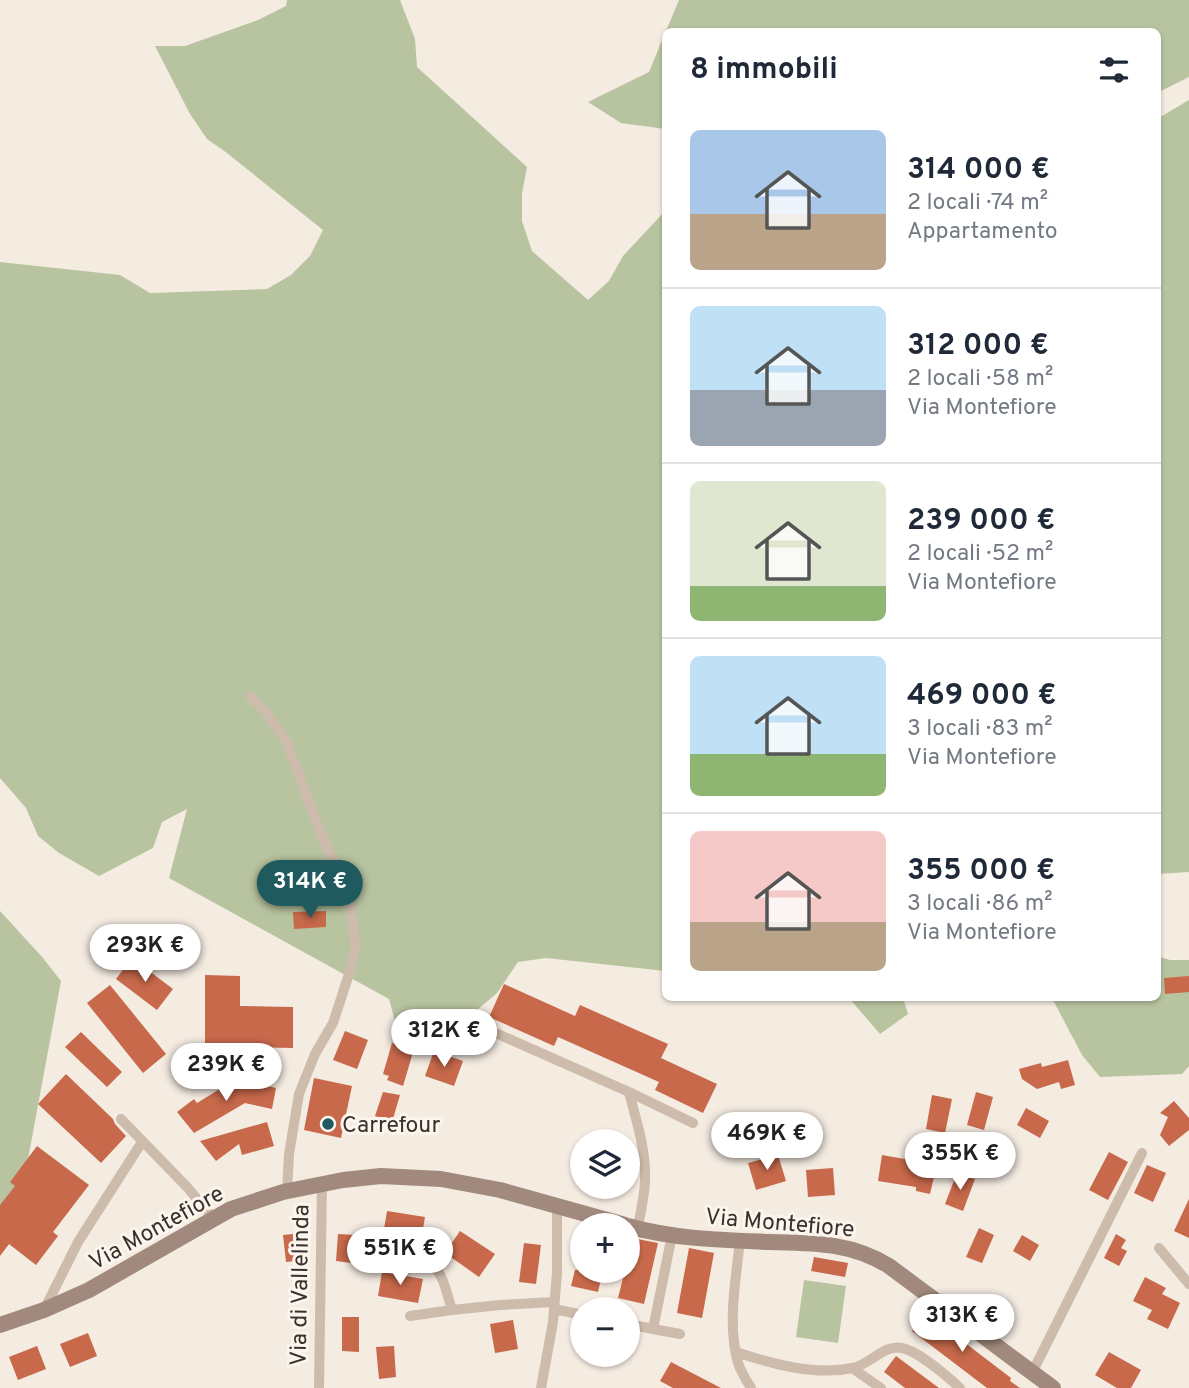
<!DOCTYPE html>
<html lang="it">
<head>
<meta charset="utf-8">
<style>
	:root { --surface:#fff; --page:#f2f2f3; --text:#1f2937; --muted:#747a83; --line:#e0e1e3; --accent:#1f5a5e }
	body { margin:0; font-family:Overpass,sans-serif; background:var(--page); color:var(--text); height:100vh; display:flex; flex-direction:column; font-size:26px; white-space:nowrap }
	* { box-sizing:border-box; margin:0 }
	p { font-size:23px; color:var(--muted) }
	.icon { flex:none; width:38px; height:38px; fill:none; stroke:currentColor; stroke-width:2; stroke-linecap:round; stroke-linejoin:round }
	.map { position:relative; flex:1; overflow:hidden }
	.sheet { position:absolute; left:662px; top:28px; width:499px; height:973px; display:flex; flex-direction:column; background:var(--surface); border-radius:10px; box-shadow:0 2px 5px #0004 }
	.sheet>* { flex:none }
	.tools { position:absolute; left:570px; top:1129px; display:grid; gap:14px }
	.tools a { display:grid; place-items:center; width:70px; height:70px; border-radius:50%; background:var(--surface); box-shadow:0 2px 5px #0004; font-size:35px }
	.price { position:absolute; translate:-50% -60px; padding:0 16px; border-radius:24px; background:#fff; color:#222; font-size:23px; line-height:46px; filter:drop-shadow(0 2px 4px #0008) }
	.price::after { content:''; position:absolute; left:50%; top:42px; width:21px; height:16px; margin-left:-10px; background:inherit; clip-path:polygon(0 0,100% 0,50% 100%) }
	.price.selected { background:var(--accent); color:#fff }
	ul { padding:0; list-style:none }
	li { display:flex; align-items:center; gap:21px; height:175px; padding:0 28px }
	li+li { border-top:2px solid var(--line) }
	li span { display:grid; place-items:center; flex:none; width:196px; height:140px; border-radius:10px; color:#555 }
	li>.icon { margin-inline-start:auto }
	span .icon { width:84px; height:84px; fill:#fffc; stroke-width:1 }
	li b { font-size:30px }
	h2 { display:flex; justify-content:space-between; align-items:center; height:84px; padding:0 28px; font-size:30px }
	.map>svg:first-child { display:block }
	.green { fill:#b8c4a0 }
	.building { fill:#c8694b }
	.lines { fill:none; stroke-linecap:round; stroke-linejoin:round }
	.street { stroke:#cdbbac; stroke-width:10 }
	.secondary { stroke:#a18a7d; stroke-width:16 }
	.poi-dot { fill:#1f5a5e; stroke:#fbf5ee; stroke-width:2.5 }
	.labels { text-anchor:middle; stroke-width:6; stroke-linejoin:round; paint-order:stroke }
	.poi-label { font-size:23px; fill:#3b302b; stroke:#fbf5ee; text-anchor:start }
	.street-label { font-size:23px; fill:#3b302b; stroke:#fbf5ee }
</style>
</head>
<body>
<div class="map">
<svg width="1189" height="1388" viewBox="0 0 1189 1388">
	<rect width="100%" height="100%" fill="#f4ebe1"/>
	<path class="green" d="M287 0H400L415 39 417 67 527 167 522 193V221L532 251 588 300 609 281 623 256 665 211V971L546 958 518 962 497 993 476 1011 396 1025 389 999 169 878 187 809 162 822 153 848 99 876 59 853 38 836 26 808 0 778V262L120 275 150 293 267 289 291 275 310 256 323 230 227 153 207 139 190 114 155 46H185L258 20 286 6Z
		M679 0H1189V77L1157 93V32L666 31Z
		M665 33V129L621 123 588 102 649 72Z
		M1189 100V872L1157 874V119Z
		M0 911 43 958 61 981 26 1170 0 1212Z
		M1157 956 1170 960H1189V1066L1182 1074 1100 1077 1082 1055 1052 998H1157Z
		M849 998H903L908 1014 880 1034Z
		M804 1280 846 1286 838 1343 796 1337Z"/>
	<path class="building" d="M326 911V927L294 929 293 912Z
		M132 958 173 989 157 1010 116 979Z
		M205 975 240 976V1006L293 1007V1048L237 1047V1057H205Z
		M1189 976V992L1165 994 1164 978Z
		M504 984 575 1016 580 1005 668 1044 661 1058 717 1084 703 1113 655 1090 659 1082 558 1037 554 1046 489 1017Z
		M110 985 166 1054 143 1073 87 1003Z
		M345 1031 368 1040 357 1069 333 1060Z
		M81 1032 122 1072 107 1087 65 1047Z
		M392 1043 414 1049 403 1086 387 1080 389 1076 383 1074Z
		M434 1051 463 1061 454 1086 425 1076Z
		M1068 1060 1075 1085 1061 1089 1059 1082 1037 1089 1022 1079 1019 1069 1041 1063 1042 1067Z
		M66 1074 113 1119 115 1124 126 1136 101 1163 38 1104Z
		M314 1078 352 1086 341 1138 304 1130Z
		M236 1079 276 1088 272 1109 245 1103 194 1133 177 1112 194 1099 197 1103Z
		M383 1092 400 1095 392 1122 375 1116Z
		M976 1092 993 1097 984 1130 967 1125Z
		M932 1095 952 1099 945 1133 926 1129Z
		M1174 1101 1189 1118V1130L1169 1146 1160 1135 1168 1117 1160 1113Z
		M1026 1108 1049 1121 1040 1138 1017 1125Z
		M267 1122 274 1146 242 1155 239 1144 216 1161 200 1141Z
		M37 1146 89 1185 53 1232 58 1236 36 1265 9 1244 0 1256V1205L15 1186 10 1182Z
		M1109 1152 1128 1162 1108 1200 1089 1190Z
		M778 1155 786 1181 756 1190 748 1163Z
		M882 1155 922 1162 923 1160 937 1164 930 1194 916 1191V1187L878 1181Z
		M1147 1165 1166 1173 1153 1202 1134 1193Z
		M833 1168 835 1195 808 1197 806 1170Z
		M957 1173 975 1179 963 1211 945 1204Z
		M1189 1199V1238L1174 1231Z
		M387 1211 425 1217 421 1241 383 1235Z
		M979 1228 994 1235 982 1263 966 1257Z
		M460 1231 495 1254 479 1277 445 1253Z
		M303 1233 306 1260 286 1262 283 1235Z
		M338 1234 355 1235 352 1263 336 1261Z
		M1116 1234 1126 1240 1121 1248 1127 1251 1119 1266 1104 1258Z
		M1022 1235 1039 1245 1030 1261 1013 1251Z
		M632 1238 658 1243 644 1304 618 1298 625 1270H628V1254Z
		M524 1243 541 1245 536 1284 519 1282Z
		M689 1248 714 1253 702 1318 677 1313Z
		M814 1257 848 1263 845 1277 811 1271Z
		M575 1270H603L598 1292 571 1286Z
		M382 1272 423 1279 418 1303 378 1296Z
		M1145 1277 1166 1288 1162 1294 1180 1303 1168 1329 1147 1319 1152 1310 1133 1301Z
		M926 1313 1011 1378 1010 1381 1020 1388H987L912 1331Z
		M342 1317H359V1352L342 1351Z
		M513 1320 518 1349 495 1353 490 1324Z
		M88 1333 97 1356 70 1367 60 1344Z
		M37 1346 46 1369 18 1380 9 1357Z
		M394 1346 396 1377 379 1379 376 1347Z
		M1109 1352 1141 1370 1131 1388H1117L1095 1375Z
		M896 1356 939 1388H905L884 1372Z
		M671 1362 721 1388H673L660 1381Z"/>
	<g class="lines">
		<path class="street" d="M250 697 265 711 287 743 316 821 347 895 353 921 355 948 351 968 333 1023 315 1054 299 1094 289 1154 287 1191
			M491 1031 629 1092 693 1123
			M629 1092C636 1120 646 1149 645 1179 645 1196 640 1212 638 1229
			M121 1119 187 1187 213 1218
			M740 1240C736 1279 727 1324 738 1363 741 1372 746 1380 751 1388
			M1159 1248 1189 1284
			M400 1257C443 1263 440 1271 452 1310L500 1305 554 1302
			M554 1309 583 1315
			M44 1310 78 1242 142 1142
			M410 1316 452 1310
			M628 1324 653 1329 672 1235
			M653 1329 680 1334
			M736 1352C772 1364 815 1376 853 1368 871 1364 884 1344 902 1348 918 1351 948 1377 960 1388
			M852 1368 881 1388
			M1032 1373 1142 1153
			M319 1388 322 1183
			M541 1388 553 1322 557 1273V1206"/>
		<path class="secondary" d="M628 1226C674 1239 721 1240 769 1242 812 1243 851 1242 889 1266L1053 1388
			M0 1325 44 1310 89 1290 231 1209 283 1192 343 1180 381 1176 441 1179 500 1190 625 1225"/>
	</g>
	<circle class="poi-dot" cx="328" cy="1124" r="7"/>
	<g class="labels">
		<g class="poi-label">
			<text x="342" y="1132">Carrefour</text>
		</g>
		<g class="street-label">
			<text transform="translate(780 1222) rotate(5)" y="8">Via Montefiore</text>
			<text transform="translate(156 1227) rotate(-29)" y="8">Via Montefiore</text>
			<text transform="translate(299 1285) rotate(-89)" y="8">Via di Vallelinda</text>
		</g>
	</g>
</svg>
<div class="tools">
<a><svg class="icon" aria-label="layers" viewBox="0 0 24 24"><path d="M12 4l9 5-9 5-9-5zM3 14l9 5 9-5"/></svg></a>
<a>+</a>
<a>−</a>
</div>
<b class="price selected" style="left:310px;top:920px">314K €</b>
<b class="price" style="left:145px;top:984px">293K €</b>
<b class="price" style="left:444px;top:1069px">312K €</b>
<b class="price" style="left:226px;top:1103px">239K €</b>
<b class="price" style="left:767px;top:1172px">469K €</b>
<b class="price" style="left:960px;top:1192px">355K €</b>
<b class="price" style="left:400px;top:1287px">551K €</b>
<b class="price" style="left:962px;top:1354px">313K €</b>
<section class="sheet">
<h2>8 immobili<svg class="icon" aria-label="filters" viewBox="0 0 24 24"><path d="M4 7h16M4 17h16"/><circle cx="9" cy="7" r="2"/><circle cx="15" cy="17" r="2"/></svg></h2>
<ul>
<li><span style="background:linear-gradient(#a9c7e8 60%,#b9a48a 0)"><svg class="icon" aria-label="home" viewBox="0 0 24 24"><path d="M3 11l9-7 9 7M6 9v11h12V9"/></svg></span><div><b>314 000 €</b><p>2 locali · 74 m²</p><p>Appartamento</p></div></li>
<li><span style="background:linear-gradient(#bfe0f5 60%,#9aa5b1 0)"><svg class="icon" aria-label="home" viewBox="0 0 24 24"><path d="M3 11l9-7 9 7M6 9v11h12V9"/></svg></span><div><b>312 000 €</b><p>2 locali · 58 m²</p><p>Via Montefiore</p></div></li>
<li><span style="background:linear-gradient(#dfe7d0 75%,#8fb573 0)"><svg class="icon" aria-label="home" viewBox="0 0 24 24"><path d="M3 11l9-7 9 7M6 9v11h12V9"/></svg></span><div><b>239 000 €</b><p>2 locali · 52 m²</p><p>Via Montefiore</p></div></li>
<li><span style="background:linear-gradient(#bfe0f5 70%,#8fb573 0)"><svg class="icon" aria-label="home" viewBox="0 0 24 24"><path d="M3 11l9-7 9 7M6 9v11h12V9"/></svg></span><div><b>469 000 €</b><p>3 locali · 83 m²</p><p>Via Montefiore</p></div></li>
<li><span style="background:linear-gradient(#f6c9c9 65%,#b9a48a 0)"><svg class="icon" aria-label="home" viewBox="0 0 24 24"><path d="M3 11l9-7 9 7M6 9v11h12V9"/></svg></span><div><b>355 000 €</b><p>3 locali · 86 m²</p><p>Via Montefiore</p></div></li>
</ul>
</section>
</div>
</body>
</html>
